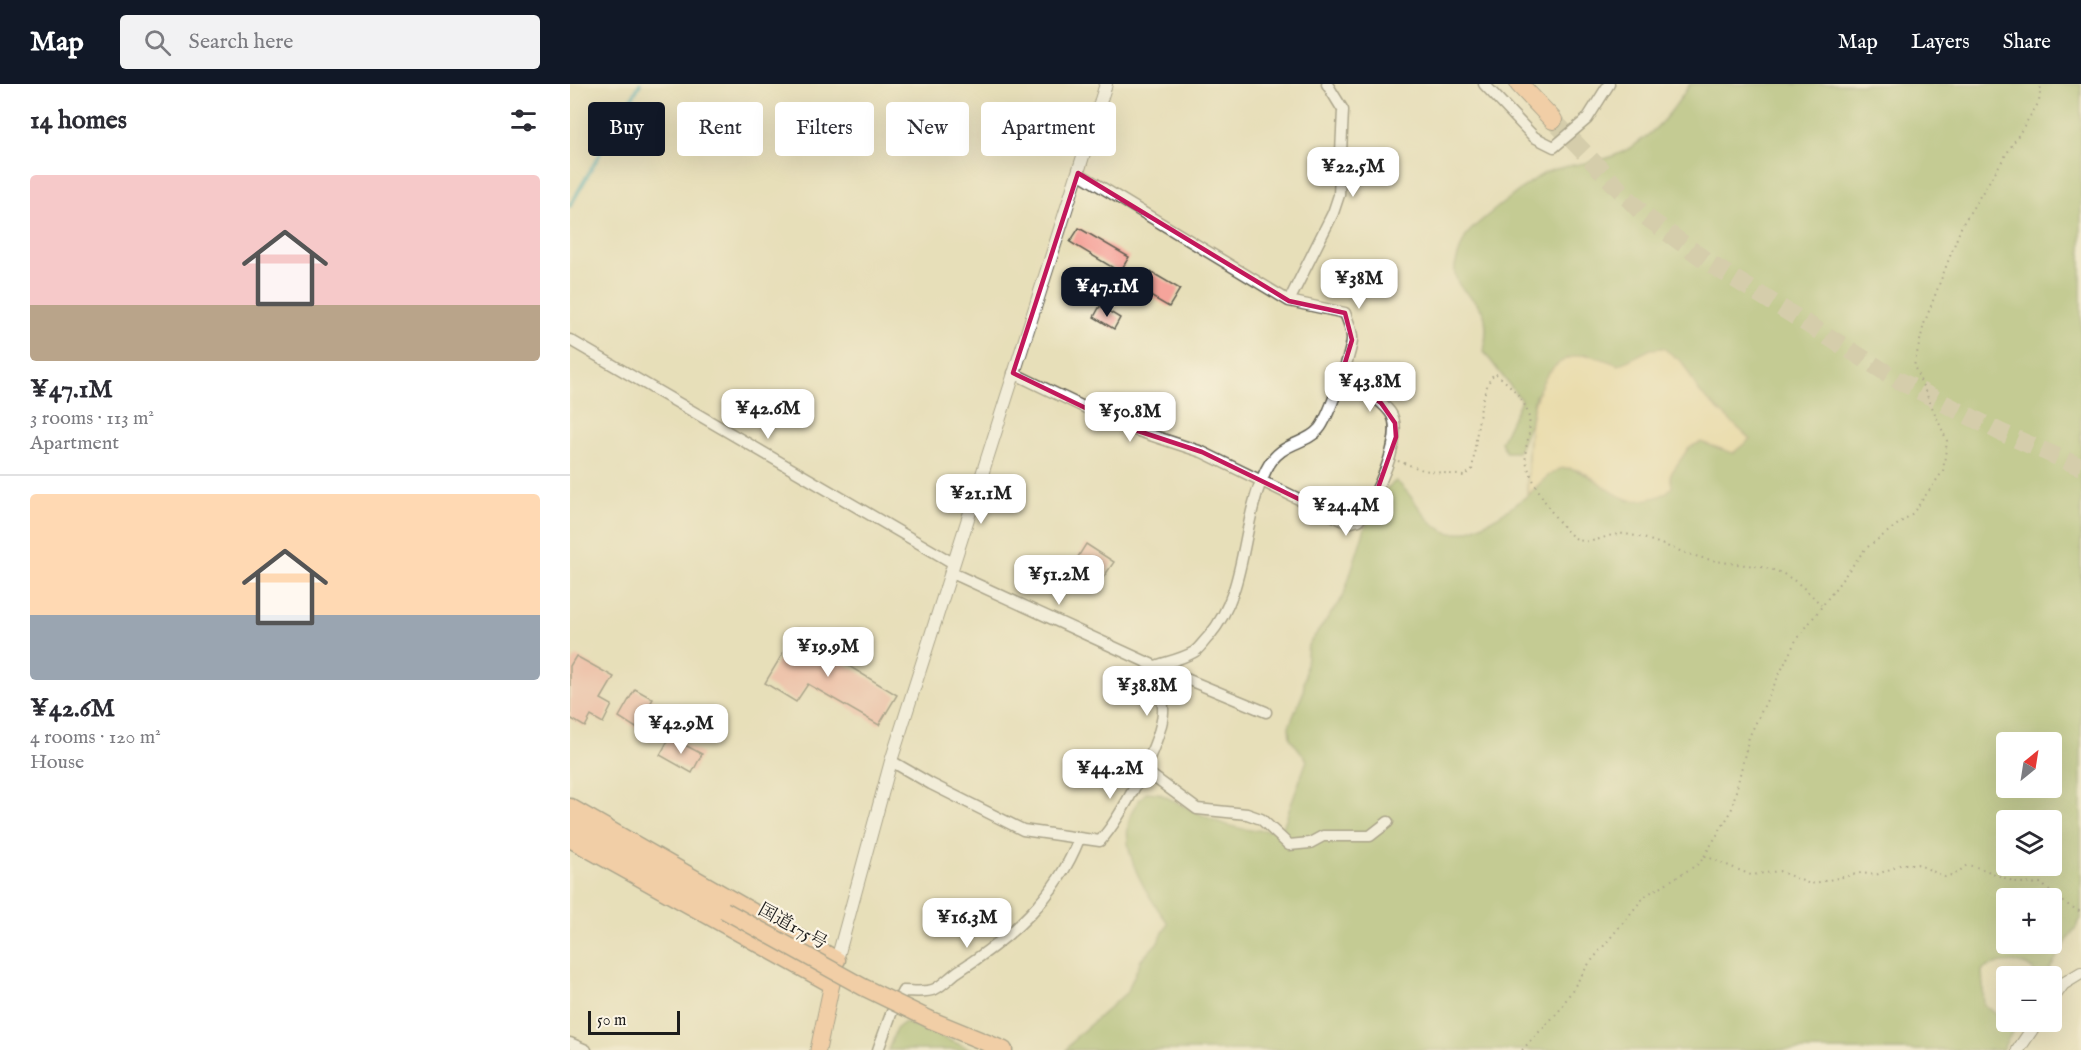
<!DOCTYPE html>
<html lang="en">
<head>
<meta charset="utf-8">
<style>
	:root { --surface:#fff; --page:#f2f2f3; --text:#2b2b33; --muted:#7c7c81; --line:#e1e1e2; --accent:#111827 }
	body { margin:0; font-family:"IM FELL English","Noto Serif JP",serif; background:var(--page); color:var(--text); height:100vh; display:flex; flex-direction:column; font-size:22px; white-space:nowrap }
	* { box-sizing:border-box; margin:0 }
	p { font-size:20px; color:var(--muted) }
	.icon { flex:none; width:33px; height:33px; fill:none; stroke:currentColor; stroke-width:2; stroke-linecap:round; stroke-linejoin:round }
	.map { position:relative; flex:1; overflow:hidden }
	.details { display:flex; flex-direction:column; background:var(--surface); width:570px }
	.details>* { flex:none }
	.top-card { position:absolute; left:18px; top:18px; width:570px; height:54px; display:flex; gap:12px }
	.needle { width:39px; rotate:30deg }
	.controls { position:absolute; left:1426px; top:648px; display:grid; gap:12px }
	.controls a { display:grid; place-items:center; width:66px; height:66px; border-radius:6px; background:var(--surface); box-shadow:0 6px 24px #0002; font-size:30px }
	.scale { position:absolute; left:18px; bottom:15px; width:92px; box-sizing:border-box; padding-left:6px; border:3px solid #1c1c1c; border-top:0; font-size:16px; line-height:21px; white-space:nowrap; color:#1c1c1c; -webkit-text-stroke:4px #fcf5e5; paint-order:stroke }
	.price { position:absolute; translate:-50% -51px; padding:0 14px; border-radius:12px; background:#fff; color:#222; font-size:20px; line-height:39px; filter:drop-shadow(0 2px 3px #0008) }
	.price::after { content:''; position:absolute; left:50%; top:36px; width:18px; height:14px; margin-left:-9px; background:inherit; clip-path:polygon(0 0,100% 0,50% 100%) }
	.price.active { background:var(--accent); color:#fff }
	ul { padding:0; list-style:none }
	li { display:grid; align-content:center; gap:12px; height:318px; padding:0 30px }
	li+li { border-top:2px solid var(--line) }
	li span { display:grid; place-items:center; height:186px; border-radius:6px; color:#555 }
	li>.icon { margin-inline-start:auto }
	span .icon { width:108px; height:108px; fill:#fffc; stroke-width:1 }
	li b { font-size:26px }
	h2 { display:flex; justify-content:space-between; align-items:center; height:72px; padding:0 30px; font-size:26px }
	.pill { padding:0 21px; border-radius:6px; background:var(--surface); box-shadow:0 6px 24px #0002; font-size:21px; line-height:54px }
	.pill.active { background:var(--accent); color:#fff }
	header { display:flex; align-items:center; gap:36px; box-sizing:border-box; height:84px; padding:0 30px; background:var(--accent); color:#fff }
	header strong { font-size:28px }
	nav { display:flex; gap:33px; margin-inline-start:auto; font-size:21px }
	.search { width:420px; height:54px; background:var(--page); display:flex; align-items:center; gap:15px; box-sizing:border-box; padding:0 21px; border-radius:6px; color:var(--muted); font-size:22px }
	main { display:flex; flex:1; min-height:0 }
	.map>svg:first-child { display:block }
	.forest { fill:#99b365; stroke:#5a6840; stroke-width:1.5; fill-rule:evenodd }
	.sand { fill:#eeda9e; stroke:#857b5d; stroke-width:1.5 }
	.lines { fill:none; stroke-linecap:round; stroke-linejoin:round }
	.stream { stroke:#3da8bd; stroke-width:4 }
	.building { fill:#f5a49b }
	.motorway-tunnel { stroke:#beb89a; stroke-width:18; stroke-dasharray:18 9; stroke-linecap:butt }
	.minor-casing { stroke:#636053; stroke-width:13 }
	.tertiary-casing { stroke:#636053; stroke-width:14 }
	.primary-casing { stroke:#636053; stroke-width:17 }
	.trunk-casing { stroke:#636053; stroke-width:19 }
	.motorway-casing { stroke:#636053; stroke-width:20 }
	.path { stroke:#636053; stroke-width:2; stroke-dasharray:1.5 4.5; stroke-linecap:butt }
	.minor { stroke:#fff; stroke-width:10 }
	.tertiary { stroke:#fff; stroke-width:12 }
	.primary { stroke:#fcba8e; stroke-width:15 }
	.trunk { stroke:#fcba8e; stroke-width:16 }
	.motorway { stroke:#fcba8e; stroke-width:18 }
	.trunk-bridge-casing { stroke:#636053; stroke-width:19; stroke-linecap:butt }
	.trunk-bridge { stroke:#fcba8e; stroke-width:16 }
	.marked { fill:none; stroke:#c2185b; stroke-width:4.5; stroke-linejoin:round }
	.labels { text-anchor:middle; stroke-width:4.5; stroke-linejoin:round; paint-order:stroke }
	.street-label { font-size:18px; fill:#1c1c1c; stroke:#fcf5e5 }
</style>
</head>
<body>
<header>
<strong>Map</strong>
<div class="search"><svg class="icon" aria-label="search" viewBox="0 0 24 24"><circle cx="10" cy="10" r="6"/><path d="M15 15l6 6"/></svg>Search here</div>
<nav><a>Map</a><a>Layers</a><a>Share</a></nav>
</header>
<main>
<section class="details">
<h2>14 homes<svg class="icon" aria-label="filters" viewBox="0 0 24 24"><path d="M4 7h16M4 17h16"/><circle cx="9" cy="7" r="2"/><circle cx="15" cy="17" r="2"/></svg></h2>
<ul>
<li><span style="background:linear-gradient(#f6c9c9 70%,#b9a48a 0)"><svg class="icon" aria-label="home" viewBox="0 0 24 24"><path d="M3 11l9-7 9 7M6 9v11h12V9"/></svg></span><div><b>¥47.1M</b><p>3 rooms · 113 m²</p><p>Apartment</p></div></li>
<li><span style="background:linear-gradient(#ffd9b3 65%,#9aa5b1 0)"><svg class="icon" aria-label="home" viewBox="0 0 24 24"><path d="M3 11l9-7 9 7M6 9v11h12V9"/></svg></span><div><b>¥42.6M</b><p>4 rooms · 120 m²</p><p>House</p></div></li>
</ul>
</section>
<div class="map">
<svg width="1511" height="966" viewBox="0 0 1511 966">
	<rect width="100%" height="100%" fill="#fcf5e5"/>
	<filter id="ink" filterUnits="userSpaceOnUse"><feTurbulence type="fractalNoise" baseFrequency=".0167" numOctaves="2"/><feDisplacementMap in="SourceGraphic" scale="12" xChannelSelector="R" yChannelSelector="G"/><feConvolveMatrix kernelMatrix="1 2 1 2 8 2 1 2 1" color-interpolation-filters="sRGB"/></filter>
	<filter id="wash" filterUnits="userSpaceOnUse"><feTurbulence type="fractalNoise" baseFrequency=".008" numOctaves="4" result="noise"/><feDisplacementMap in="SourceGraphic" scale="24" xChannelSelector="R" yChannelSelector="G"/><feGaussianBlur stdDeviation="1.35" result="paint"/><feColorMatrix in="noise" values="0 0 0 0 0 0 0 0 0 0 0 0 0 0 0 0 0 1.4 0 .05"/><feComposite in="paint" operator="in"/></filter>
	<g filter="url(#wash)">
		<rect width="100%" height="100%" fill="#e7dfb9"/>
		<path class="forest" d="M1120 0H1511V835L1475 892H1466C1461 873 1425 877 1412 886L1414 920 1444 945 1432 966H496L507 952 557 908 571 876 588 858 598 839C572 805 534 745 577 708L588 709C628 728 668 756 713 743L737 676 720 654 719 642 733 609 738 561 773 513 798 434 817 404 826 397C845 411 853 439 877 448 896 456 943 423 958 411 968 403 980 385 994 384 1011 383 1044 409 1059 417L1100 391 1119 363 1131 358 1163 369 1179 355 1130 309 1112 278 1081 265 1049 281 1015 270 965 312 961 335 948 368H936L931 358 951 316 914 268C915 256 918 243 914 231 908 212 882 207 885 182 887 174 893 155 899 148 907 139 968 90 979 87 1005 78 1033 80 1058 65 1087 48 1102 28 1120 0ZM1437 658H1482V704H1437ZM1437 736H1482V782H1437ZM1437 814H1482V860H1437Z
			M335 938 403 966H318L326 945Z"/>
		<path class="sand" d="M1093 264 1112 278 1130 309 1180 355 1163 369 1131 358 1119 363 1100 391 1102 403C1095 411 1089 413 1078 415 1043 425 1025 382 994 384 980 386 967 403 957 412 959 369 952 274 1014 271 1024 270 1039 278 1049 281L1081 265Z"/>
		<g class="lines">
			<path class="stream" d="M0 122 70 0"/>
		</g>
		<g id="blocks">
			<path class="building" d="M509 144 559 173 550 188 500 158Z
				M581 188 610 205 599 223 570 206Z
				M530 222 550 234 544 245 524 233Z
				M516 460 544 478 533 494 506 476Z
				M228 544 260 564 257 569 327 611 309 641 238 600 226 618 195 599Z
				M6 572 44 593 31 615 42 621 33 639 21 632 15 643 0 634V582Z
				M65 605 83 615 66 644 49 633Z
				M100 653 132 670 122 689 90 671Z"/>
		</g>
	</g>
	<g filter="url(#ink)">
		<use href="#blocks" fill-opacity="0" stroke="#636053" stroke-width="1.5"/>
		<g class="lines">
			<path class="motorway-tunnel" d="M983 36 1075 132 1142 181 1328 296 1430 348 1511 383"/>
			<g class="minor-casing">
				<path id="minor" d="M914 0 964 53 984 63 1017 35 1039 0
					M508 89 719 217 775 229C778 238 783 247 782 256 781 270 758 335 749 345 735 362 711 356 696 386 670 439 679 505 639 552 634 557 629 565 624 568 612 575 597 578 585 582
					M719 217 763 129 769 111 773 26 757 0
					M0 256 383 479
					M443 289 553 342 632 368 778 439 789 436C804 417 837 350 820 328 808 313 787 302 771 292
					M380 488 585 582 696 628
					M321 677 361 700 453 746 530 757C550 735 592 658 593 628 594 614 588 597 585 582
					M573 685 627 725 677 730 691 735 719 761 740 759 753 752H800L818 738
					M0 959 16 966
					M308 966 321 930 333 907C343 907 357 909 365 905 373 901 380 893 387 888 440 854 486 814 509 755"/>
			</g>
			<g class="tertiary-casing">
				<path id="tertiary" d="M267 876 321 677 536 0
					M1482 915 1493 900 1511 889
					M1448 966 1467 938"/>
			</g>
			<g class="primary-casing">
				<path id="primary" d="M248 966 264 890"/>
			</g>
			<g class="trunk-casing">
				<path id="trunk" d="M0 723 267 876
					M0 739 154 826
					M0 755 261 900
					M361 936 434 966"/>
			</g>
			<g class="motorway-casing">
				<path id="motorway" d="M949 0 983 36"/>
			</g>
			<path class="path" d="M828 377 853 386 894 392 902 386C906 363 909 304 925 289 945 305 963 322 959 349 958 357 954 368 956 376 959 395 990 447 1007 455 1023 463 1037 448 1055 450 1082 454 1107 468 1133 474 1190 488 1205 471 1251 521
				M1135 772 1181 791 1209 787 1240 800 1291 789 1306 791 1332 780H1347L1375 793 1387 789 1397 781C1426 786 1439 803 1471 799L1489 816 1511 828
				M952 966 989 927 1018 881 1075 812 1130 779 1161 728 1179 653 1225 558 1295 465 1343 429 1373 387 1377 357 1344 282 1354 240 1392 141 1469 18 1471 0"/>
			<use href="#minor" class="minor"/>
			<use href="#tertiary" class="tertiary"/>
			<use href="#primary" class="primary"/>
			<use href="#trunk" class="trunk"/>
			<use href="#motorway" class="motorway"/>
			<g class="trunk-bridge-casing">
				<path id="trunk-bridge" d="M154 826 293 903 361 936"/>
			</g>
			<use href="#trunk-bridge" class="trunk-bridge"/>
		</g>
	</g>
	<path d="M0 0H1511V966H0ZM508 89 719 217 775 229 782 256 771 292 811 319 825 339 826 353 807 407 789 436 778 439 632 368 553 342 443 289Z" fill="#e7dfb9" fill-opacity=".55" fill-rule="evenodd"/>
	<path class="marked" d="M508 89 719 217 775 229 782 256 771 292 811 319 825 339 826 353 807 407 789 436 778 439 632 368 553 342 443 289Z"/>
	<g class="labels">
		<g class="street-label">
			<text transform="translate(223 842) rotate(29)" y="6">国道175号</text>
		</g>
	</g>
</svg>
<div class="controls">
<a><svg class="needle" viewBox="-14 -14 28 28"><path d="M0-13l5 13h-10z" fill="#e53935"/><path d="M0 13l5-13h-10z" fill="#7c7c81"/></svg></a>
<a><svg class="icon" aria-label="layers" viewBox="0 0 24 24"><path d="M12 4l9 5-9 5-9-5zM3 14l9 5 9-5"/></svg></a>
<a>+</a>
<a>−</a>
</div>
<div class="scale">50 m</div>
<b class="price" style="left:783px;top:114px">¥22.5M</b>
<b class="price" style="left:789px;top:226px">¥38M</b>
<b class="price active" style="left:537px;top:234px">¥47.1M</b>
<b class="price" style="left:800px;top:329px">¥43.8M</b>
<b class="price" style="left:198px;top:356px">¥42.6M</b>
<b class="price" style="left:560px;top:359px">¥50.8M</b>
<b class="price" style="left:411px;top:441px">¥21.1M</b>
<b class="price" style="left:776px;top:453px">¥24.4M</b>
<b class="price" style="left:489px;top:522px">¥51.2M</b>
<b class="price" style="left:258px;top:594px">¥19.9M</b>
<b class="price" style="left:577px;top:633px">¥38.8M</b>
<b class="price" style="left:111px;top:671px">¥42.9M</b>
<b class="price" style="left:540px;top:716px">¥44.2M</b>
<b class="price" style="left:397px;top:865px">¥16.3M</b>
<div class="top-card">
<a class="pill active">Buy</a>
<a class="pill">Rent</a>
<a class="pill">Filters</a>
<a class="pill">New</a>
<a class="pill">Apartment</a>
</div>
</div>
</main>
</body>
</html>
